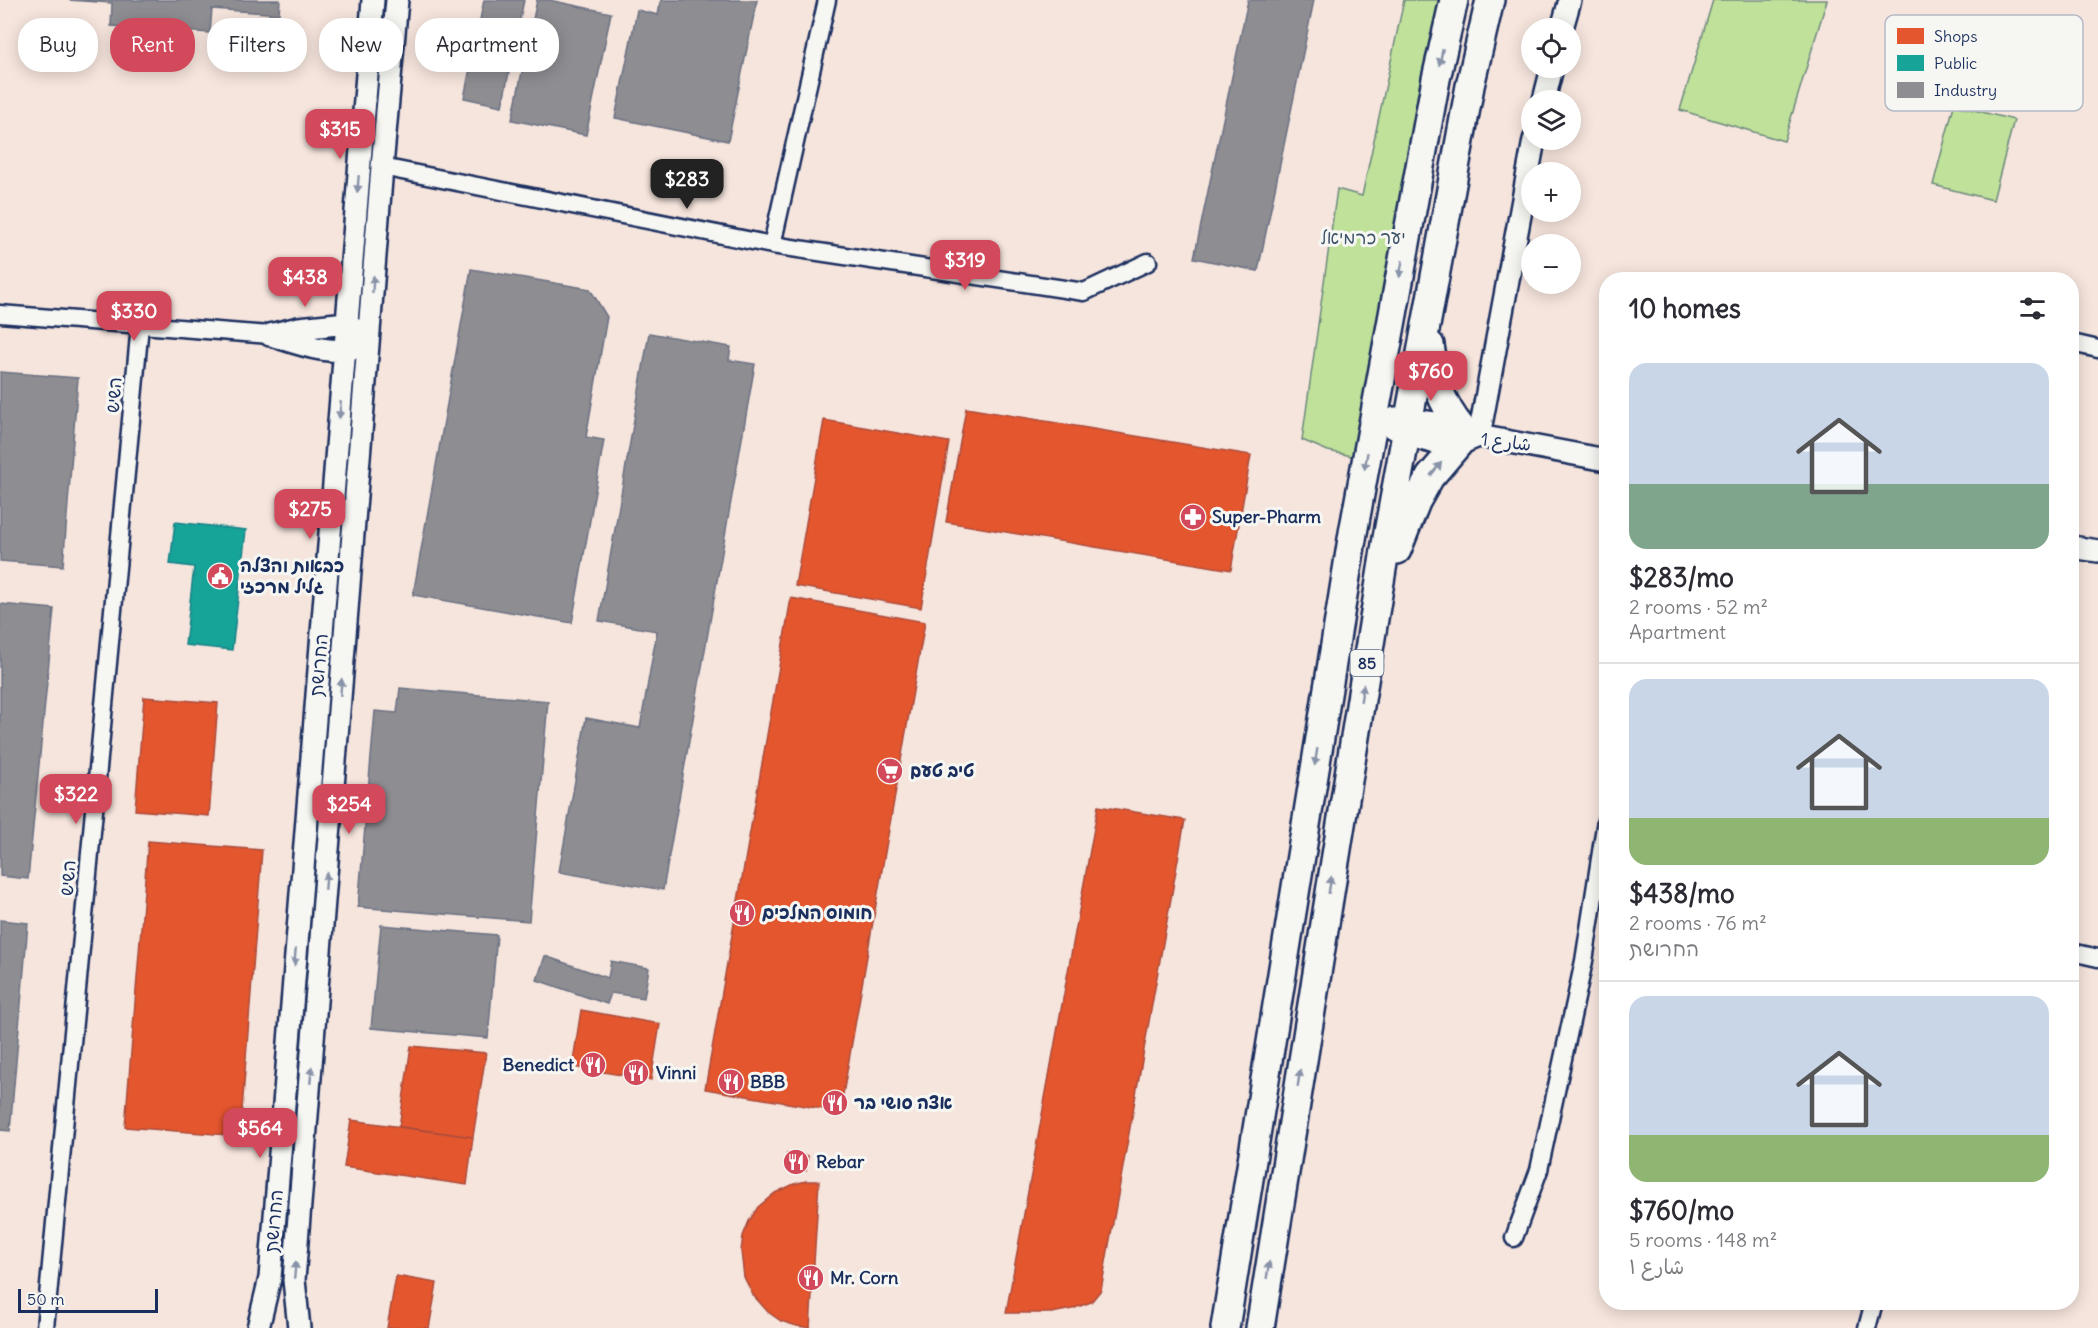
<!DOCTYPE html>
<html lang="en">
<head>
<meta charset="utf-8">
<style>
	:root { --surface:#fff; --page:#f7f7f7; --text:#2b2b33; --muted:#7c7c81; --line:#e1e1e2; --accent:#d1495b }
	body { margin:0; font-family:Delius,"Playpen Sans Arabic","Playpen Sans Hebrew",sans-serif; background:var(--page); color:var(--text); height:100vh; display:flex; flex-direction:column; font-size:22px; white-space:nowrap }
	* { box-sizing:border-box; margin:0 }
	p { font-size:20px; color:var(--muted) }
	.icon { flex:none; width:33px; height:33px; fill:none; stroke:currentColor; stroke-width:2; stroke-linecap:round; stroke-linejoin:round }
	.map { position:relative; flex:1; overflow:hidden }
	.panel { position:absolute; left:1599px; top:272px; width:480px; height:1038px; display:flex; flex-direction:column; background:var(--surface); border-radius:24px; box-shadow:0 3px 15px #0003 }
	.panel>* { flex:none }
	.banner { position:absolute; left:18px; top:18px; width:570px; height:54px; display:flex; gap:12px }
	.tools { position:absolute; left:1521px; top:18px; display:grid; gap:12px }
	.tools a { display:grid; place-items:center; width:60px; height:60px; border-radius:50%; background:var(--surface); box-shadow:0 3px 15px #0003; font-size:30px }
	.scale { position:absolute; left:18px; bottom:15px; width:140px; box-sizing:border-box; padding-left:6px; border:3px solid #1b2f5e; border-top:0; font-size:16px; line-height:21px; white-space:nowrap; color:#1b2f5e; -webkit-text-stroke:4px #f6f6f2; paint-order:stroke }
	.price { position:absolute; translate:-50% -51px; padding:0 14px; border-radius:12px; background:var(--accent); color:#fff; font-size:20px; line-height:39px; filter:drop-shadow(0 2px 3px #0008) }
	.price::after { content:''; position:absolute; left:50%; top:36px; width:18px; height:14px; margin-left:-9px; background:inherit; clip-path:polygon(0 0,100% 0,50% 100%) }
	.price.active { background:#222; color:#fff }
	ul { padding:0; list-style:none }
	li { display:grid; align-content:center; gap:12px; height:318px; padding:0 30px }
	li+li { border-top:2px solid var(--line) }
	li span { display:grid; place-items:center; height:186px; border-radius:18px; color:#555 }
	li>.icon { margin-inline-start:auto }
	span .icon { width:108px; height:108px; fill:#fffc; stroke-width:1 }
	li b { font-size:26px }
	h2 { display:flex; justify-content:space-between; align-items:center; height:72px; padding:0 30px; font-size:26px }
	.tag { padding:0 21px; border-radius:24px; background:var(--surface); box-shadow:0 3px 15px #0003; font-size:21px; line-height:54px }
	.tag.active { background:var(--accent); color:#fff }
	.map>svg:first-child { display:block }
	.green { fill:#bfe19a; stroke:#6d887c; stroke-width:1.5 }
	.shops { fill:#e4572e; stroke:#a84b3c; stroke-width:1.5 }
	.public { fill:#17a398; stroke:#188087; stroke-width:1.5 }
	.industry { fill:#8d8d92; stroke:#6b7182; stroke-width:1.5 }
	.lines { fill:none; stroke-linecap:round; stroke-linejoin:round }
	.minor-casing { stroke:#1b2f5e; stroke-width:21 }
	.tertiary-casing { stroke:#1b2f5e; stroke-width:26 }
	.trunk-casing { stroke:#1b2f5e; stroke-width:32 }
	.minor { stroke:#f6f6f2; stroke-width:16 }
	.tertiary { stroke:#f6f6f2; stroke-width:21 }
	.trunk { stroke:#f6f6f2; stroke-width:27 }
	.oneway { fill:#8892a8 }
	.labels { text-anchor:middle; stroke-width:6; stroke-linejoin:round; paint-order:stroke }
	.shield { fill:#f6f6f2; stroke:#5d6b8a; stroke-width:1.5 }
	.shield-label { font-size:16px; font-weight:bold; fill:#1b2f5e }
	.park-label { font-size:18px; fill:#3c536a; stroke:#f6f6f2 }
	.street-label { font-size:18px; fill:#1b2f5e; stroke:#f6f6f2 }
	.poi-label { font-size:18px; font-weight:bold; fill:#1b2f5e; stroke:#f6f6f2; text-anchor:start }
	.key { fill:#f6f6f2; stroke:#b4bac6; stroke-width:1.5 }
	.key-label { font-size:16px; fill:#1b2f5e }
</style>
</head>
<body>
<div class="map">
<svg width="2098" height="1328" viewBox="0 0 2098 1328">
	<rect width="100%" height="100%" fill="#f6e5dd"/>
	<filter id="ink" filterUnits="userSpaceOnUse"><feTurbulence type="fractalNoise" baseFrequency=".0167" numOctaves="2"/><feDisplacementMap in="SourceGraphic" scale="12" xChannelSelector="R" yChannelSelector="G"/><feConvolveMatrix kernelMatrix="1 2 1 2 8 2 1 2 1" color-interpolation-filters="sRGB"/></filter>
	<g filter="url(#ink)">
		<path class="green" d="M1404 0H1444L1357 457 1328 451 1302 440 1337 189 1362 196Z
			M1713 0H1827L1784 141 1680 110Z
			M1954 105 2014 120 1993 200 1933 185Z"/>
		<path class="shops" d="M966 408 1251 455 1231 570 946 522Z
			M824 420 949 442 921 608 795 586Z
			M791 598 925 622 840 1112 705 1089Z
			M144 697 218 703 209 816 135 810Z
			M1098 806 1185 820 1101 1290 1091 1302 1072 1309 1052 1313H1006Z
			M148 841 262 850 240 1136 125 1127Z
			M581 1010 660 1024 651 1080 572 1067Z
			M411 1046 486 1053 473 1137 399 1127Z
			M351 1120 473 1137 467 1185 344 1167Z
			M787 1153 808 1156 806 1171 785 1168Z
			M806 1181H819L810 1328 797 1326 781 1321 768 1312 753 1295 744 1277 741 1251 743 1236 749 1221 758 1207 775 1193 794 1184Z
			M396 1276 437 1283 429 1328H387Z"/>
		<path class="public" d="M175 522 246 530 232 650 185 645 194 567 170 564Z"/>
		<path class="industry" d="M68 0H280L279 14 212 9 210 33 111 26 112 3Z
			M484 0H524L502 106 464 98Z
			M537 0H549L611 13 586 135 512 120Z
			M661 0H757L728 141 615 118 637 10 658 15Z
			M1248 0H1314L1258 271 1194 258Z
			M471 269 590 289 607 317 586 437 604 440 572 623 413 595Z
			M649 333 731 347 729 360 755 364 663 890 559 872 586 718 640 728 657 631 599 621Z
			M0 372 78 378 63 566 0 561Z
			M0 604 54 609 28 879 0 876Z
			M400 688 548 701 529 921 358 907 375 711 397 713Z
			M0 920 28 923 10 1131 0 1130Z
			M381 925 497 935 488 1038 371 1028Z
			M545 956 608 978 611 961 649 968 644 998 611 993 607 1004 537 980Z"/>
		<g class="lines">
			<g class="minor-casing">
				<path id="minor" d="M382 167 772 245 827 0
					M772 245 1084 292 1148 262
					M0 314 270 335
					M2072 343 2098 349
					M2072 952 2098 958
					M1514 1238 1539 1170 1584 961 1606 820
					M45 1328 140 325
					M1867 1328 1874 1302"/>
			</g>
			<g class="tertiary-casing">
				<path id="tertiary" d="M1562 28 1570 0
					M1544 100 1552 68
					M270 335 299 328 347 323 357 332
					M271 335C297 343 331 357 357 347
					M1374 418C1397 430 1433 449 1461 443 1467 441 1473 438 1479 436L1606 460
					M1395 418 1443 424 1467 431
					M1479 436 1534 140
					M2072 547 2098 551
					M258 1328 270 1278 373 0
					M299 1328 294 1280 382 167 397 0"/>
			</g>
			<g class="trunk-casing">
				<path id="trunk" d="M1430 345C1435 380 1439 401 1462 429
					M1397 550 1416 502 1430 477 1459 443
					M1225 1328 1353 533 1436 79 1454 0
					M1260 1328 1387 538 1470 86 1490 0"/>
			</g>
			<use href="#minor" class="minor"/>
			<use href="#tertiary" class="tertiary"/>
			<use href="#trunk" class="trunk"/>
		</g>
		<defs><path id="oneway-solid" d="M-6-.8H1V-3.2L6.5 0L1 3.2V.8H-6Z" transform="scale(1.5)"/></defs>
		<g class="oneway">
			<use href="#oneway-solid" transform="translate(1441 57) rotate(102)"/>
			<use href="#oneway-solid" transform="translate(358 184) rotate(95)"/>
			<use href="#oneway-solid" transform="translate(1401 269) rotate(100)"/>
			<use href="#oneway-solid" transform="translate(373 284) rotate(-86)"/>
			<use href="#oneway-solid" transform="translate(340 410) rotate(95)"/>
			<use href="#oneway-solid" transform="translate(1366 461) rotate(100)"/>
			<use href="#oneway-solid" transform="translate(1436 469) rotate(-50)"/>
			<use href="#oneway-solid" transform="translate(341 687) rotate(-85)"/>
			<use href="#oneway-solid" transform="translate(1362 693) rotate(-81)"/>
			<use href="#oneway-solid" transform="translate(1316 757) rotate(99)"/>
			<use href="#oneway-solid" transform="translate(326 881) rotate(-85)"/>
			<use href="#oneway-solid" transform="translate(1330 885) rotate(-81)"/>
			<use href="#oneway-solid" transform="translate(295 957) rotate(95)"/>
			<use href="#oneway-solid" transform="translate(311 1075) rotate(-85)"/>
			<use href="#oneway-solid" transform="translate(1299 1078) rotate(-81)"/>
			<use href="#oneway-solid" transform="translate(295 1270) rotate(-85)"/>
			<use href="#oneway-solid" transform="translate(1268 1270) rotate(-81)"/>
		</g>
	</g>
	<defs>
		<g id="pharmacy-disc" transform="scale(1.35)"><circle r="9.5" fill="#d1495b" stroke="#f6f6f2"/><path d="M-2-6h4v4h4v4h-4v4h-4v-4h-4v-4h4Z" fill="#fff"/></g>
		<g id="civic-disc" transform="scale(1.35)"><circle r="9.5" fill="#d1495b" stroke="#f6f6f2"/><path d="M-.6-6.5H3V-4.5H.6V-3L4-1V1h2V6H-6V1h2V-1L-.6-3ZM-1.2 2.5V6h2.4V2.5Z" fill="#fff"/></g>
		<g id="supermarket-disc" transform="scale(1.35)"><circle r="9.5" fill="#d1495b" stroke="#f6f6f2"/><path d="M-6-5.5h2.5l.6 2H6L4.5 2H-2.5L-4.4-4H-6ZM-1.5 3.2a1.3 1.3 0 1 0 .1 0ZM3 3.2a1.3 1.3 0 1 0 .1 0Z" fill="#fff"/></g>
		<g id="restaurant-disc" transform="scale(1.35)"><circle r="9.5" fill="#d1495b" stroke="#f6f6f2"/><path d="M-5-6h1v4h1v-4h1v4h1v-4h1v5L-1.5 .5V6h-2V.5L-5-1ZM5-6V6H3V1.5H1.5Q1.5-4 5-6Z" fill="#fff"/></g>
	</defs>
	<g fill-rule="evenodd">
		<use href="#pharmacy-disc" x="1193" y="517"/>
		<use href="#civic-disc" x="220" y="576"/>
		<use href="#supermarket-disc" x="890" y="771"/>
		<use href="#restaurant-disc" x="742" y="913"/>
		<use href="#restaurant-disc" x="593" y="1065"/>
		<use href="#restaurant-disc" x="636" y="1073"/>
		<use href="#restaurant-disc" x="731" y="1082"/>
		<use href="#restaurant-disc" x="835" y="1103"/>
		<use href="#restaurant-disc" x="796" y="1162"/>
		<use href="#restaurant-disc" x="811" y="1278"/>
	</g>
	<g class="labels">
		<rect class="shield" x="1350.5" y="650" width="33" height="26" rx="4.5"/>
		<g class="shield-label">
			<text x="1367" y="669">85</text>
		</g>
		<g class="park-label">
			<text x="1363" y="244">יער כרמיאל</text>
		</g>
		<g class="street-label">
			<text transform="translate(114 395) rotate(-85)" y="6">השיש</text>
			<text transform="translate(1506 442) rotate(7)" y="6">شارع 1</text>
			<text transform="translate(319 665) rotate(-85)" y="6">החרושת</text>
			<text transform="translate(68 878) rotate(-85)" y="6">השיש</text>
			<text transform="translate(274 1221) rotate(-85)" y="6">החרושת</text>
		</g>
		<g class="poi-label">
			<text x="1212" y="523">Super-Pharm</text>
			<text x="240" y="572">כבאות והצלה<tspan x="240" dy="21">גליל מרכזי</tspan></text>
			<text x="910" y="777">טיב טעם</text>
			<text x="762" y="919">חומוס המלכים</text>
			<text x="574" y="1071" text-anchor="end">Benedict</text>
			<text x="656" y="1079">Vinni</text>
			<text x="750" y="1088">BBB</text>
			<text x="854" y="1109">אצה סושי בר</text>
			<text x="816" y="1168">Rebar</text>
			<text x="830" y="1284">Mr. Corn</text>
		</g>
	</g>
	<rect x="1885" y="15" width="198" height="96" rx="9" class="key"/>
	<rect x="1897" y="28" width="27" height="16" fill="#e4572e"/>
	<rect x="1897" y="55" width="27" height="16" fill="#17a398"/>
	<rect x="1897" y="82" width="27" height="16" fill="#8d8d92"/>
	<g class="key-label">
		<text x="1934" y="42">Shops</text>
		<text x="1934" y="69">Public</text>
		<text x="1934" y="96">Industry</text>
	</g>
</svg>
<div class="tools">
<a><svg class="icon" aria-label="locate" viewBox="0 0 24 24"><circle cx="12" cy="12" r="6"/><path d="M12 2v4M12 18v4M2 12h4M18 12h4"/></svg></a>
<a><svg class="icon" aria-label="layers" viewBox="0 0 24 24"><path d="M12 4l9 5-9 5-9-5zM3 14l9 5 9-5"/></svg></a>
<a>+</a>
<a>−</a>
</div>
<div class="scale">50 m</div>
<b class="price" style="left:340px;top:160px">$315</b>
<b class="price active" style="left:687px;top:210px">$283</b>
<b class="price" style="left:965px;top:291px">$319</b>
<b class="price" style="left:305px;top:308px">$438</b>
<b class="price" style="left:134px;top:342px">$330</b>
<b class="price" style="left:1431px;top:402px">$760</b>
<b class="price" style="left:310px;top:540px">$275</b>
<b class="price" style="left:76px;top:825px">$322</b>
<b class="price" style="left:349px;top:835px">$254</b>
<b class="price" style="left:260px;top:1159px">$564</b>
<div class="banner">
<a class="tag">Buy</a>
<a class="tag active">Rent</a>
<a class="tag">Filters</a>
<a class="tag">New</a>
<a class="tag">Apartment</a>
</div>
<section class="panel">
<h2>10 homes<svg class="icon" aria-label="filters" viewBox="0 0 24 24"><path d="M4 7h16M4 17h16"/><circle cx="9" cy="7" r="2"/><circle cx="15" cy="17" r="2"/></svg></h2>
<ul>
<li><span style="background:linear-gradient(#c9d6e8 65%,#7fa58c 0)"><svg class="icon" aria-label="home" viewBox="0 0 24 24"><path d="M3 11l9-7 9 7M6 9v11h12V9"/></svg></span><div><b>$283/mo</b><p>2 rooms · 52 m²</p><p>Apartment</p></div></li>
<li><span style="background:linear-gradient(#c9d6e8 75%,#8fb573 0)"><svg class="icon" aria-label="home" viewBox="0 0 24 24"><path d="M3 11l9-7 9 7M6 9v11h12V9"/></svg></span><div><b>$438/mo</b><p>2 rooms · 76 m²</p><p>החרושת</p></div></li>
<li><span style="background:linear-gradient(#c9d6e8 75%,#8fb573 0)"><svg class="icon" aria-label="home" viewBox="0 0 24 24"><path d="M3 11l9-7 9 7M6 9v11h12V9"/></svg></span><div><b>$760/mo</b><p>5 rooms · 148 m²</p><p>شارع ١</p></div></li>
</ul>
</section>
</div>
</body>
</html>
